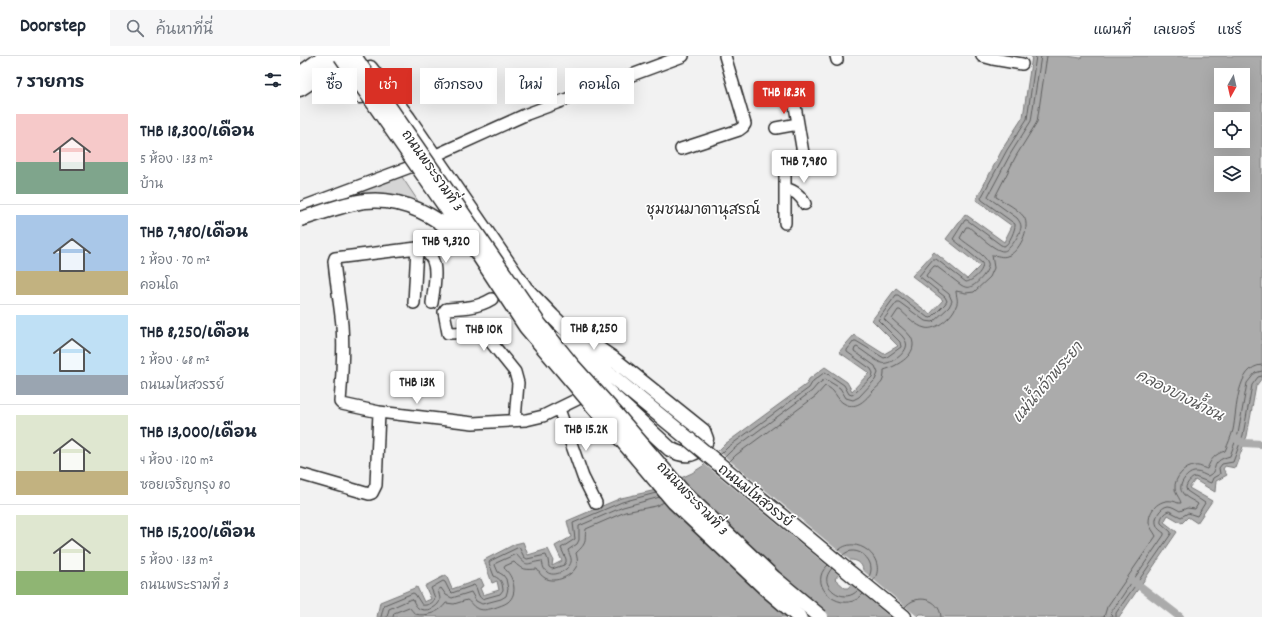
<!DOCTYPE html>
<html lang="th">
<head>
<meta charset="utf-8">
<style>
	:root { --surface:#fff; --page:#f6f6f7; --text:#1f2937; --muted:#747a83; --line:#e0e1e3; --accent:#d93025 }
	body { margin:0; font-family:Dekko,"Playpen Sans Thai",sans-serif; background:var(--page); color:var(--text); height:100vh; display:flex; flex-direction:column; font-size:15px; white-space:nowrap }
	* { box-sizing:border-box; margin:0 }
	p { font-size:13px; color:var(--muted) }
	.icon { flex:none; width:22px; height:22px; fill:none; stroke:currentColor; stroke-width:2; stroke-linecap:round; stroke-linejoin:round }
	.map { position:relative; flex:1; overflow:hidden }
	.drawer { display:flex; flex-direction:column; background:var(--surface); width:300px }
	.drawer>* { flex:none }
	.hud { position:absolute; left:12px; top:12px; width:380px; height:36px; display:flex; gap:8px }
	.needle { width:26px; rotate:188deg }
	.buttons { position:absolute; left:914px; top:12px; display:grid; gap:8px }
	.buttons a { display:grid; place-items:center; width:36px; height:36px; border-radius:0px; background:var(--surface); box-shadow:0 4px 16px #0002; font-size:20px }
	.price { position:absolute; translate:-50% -34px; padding:0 9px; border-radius:4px; background:#fff; color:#222; font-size:13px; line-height:26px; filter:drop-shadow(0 1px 2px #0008) }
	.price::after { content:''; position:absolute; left:50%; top:24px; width:12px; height:9px; margin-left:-6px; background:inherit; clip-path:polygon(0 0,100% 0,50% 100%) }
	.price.on { background:var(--accent); color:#fff }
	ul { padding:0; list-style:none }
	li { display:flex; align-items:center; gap:12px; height:100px; padding:0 16px }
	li+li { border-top:1px solid var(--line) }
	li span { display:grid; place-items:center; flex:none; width:112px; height:80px; border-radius:0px; color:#555 }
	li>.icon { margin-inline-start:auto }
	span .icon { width:48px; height:48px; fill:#fffc; stroke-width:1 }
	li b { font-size:17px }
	h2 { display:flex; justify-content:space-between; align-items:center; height:48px; padding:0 16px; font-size:17px }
	.tag { padding:0 14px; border-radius:0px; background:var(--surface); box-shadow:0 4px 16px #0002; font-size:14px; line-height:36px }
	.tag.on { background:var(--accent); color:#fff }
	header { display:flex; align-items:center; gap:24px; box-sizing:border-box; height:56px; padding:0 20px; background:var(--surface); border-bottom:1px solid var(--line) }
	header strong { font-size:19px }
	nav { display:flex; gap:22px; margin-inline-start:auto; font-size:14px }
	.search { width:280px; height:36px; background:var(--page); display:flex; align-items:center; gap:10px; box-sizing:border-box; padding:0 14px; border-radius:0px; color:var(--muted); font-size:15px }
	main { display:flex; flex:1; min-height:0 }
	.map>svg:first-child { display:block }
	.green { fill:#d5d5d5; stroke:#808080 }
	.water { fill:#ababab; stroke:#787878; fill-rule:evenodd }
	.pier { fill:#f2f2f2 }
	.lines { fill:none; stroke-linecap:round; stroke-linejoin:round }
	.shore { stroke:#5e5e5e; stroke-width:1 }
	.canal { stroke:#ababab; stroke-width:8 }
	.minor-casing { stroke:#2b2b2b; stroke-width:14 }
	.major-casing { stroke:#2b2b2b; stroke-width:17 }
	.minor { stroke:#fff; stroke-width:11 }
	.major { stroke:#fff; stroke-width:14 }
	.major-bridge-casing { stroke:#2b2b2b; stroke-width:17; stroke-linecap:butt }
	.major-bridge { stroke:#fff; stroke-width:14 }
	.labels { text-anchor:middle; stroke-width:3.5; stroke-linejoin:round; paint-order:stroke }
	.street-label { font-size:14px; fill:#2b2b2b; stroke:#fff }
	.neighbourhood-label { font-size:15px; fill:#2b2b2b; stroke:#fff }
	.water-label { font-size:15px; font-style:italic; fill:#585858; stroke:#fff }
</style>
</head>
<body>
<header>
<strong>Doorstep</strong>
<div class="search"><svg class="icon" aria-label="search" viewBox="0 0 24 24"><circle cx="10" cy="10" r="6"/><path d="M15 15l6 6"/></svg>ค้นหาที่นี่</div>
<nav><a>แผนที่</a><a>เลเยอร์</a><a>แชร์</a></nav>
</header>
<main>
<section class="drawer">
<h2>7 รายการ<svg class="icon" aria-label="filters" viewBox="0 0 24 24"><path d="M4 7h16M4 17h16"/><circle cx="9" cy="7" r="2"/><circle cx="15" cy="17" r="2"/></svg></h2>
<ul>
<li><span style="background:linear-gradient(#f6c9c9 60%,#7fa58c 0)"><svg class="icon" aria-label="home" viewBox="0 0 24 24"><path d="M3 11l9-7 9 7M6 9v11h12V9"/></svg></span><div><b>THB 18,300/เดือน</b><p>5 ห้อง · 133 m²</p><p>บ้าน</p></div></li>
<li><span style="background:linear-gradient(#a9c7e8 70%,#c2b280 0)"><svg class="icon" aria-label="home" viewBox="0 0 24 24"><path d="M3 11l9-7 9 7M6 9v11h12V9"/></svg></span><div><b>THB 7,980/เดือน</b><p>2 ห้อง · 70 m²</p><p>คอนโด</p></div></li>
<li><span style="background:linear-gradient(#bfe0f5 75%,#9aa5b1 0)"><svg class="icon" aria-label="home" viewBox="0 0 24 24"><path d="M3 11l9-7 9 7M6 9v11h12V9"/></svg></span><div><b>THB 8,250/เดือน</b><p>2 ห้อง · 68 m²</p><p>ถนนมไหสวรรย์</p></div></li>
<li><span style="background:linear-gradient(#dfe7d0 70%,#c2b280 0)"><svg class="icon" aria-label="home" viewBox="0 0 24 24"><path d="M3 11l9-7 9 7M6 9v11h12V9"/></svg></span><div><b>THB 13,000/เดือน</b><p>4 ห้อง · 120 m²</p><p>ซอยเจริญกรุง 80</p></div></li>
<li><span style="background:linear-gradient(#dfe7d0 70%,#8fb573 0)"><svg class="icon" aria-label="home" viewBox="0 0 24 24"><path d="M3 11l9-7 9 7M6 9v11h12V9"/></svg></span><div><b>THB 15,200/เดือน</b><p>5 ห้อง · 133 m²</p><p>ถนนพระรามที่ 3</p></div></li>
</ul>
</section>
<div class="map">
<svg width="962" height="561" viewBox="0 0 962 561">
	<rect width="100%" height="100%" fill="#f2f2f2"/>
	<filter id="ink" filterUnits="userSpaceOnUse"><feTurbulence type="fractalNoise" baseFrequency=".025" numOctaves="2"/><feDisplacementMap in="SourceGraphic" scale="8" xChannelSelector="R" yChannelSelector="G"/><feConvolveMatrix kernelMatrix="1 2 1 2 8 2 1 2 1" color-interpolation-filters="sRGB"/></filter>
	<g filter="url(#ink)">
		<path class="green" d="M100 118 120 148 0 154Z"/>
		<path class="water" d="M732 0H767L781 2 782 0H962V322L956 330 947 380 935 412 925 410 923 413 927 419 916 425 915 436 895 424 889 432 912 445 897 467 888 461 882 467 868 459 864 466 877 476 819 561H628L624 558H619L616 561H77L80 546 117 531 124 546 131 543 125 530 146 519 152 533 181 523 184 530 180 532 183 539 199 534 197 525 192 527 184 504 215 488 223 486 228 499 248 493 253 503 252 510 262 505 255 490 271 481 267 465 321 442 352 435 392 417 403 410 425 388 507 328 509 323 525 311 547 326 552 335 569 317 539 296 554 279 584 298 598 290 572 264 596 232 630 258 643 244 612 220 634 196 667 223 680 210 646 183 665 158 704 186 712 170 676 144 703 92 723 61ZM921 19H943V41H921ZM921 63H943V85H921ZM921 107H943V129H921ZM550 504C557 504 562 507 563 514L548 532H545L535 523Z"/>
		<path class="pier" d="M417 394 552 506 540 520 403 407Z
			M561 513 618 561H590L549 527Z"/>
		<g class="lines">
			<path class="shore" d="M420 399 428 391 509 332 513 325 525 316 544 329 549 338 552 339 555 337 572 321 573 317 571 313 547 296V294L554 285H556L584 302 587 301 601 291 600 286 578 264 596 239H598L627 261 631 262 645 248 647 245 645 241 619 220 633 203H636L666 226C673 225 685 214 682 207L653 183 665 164H667L701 189C702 189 703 190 704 190 709 189 716 172 715 168L682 144 681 142 707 94 727 63 736 0
				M424 402 431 395 512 335 517 329 525 323 540 332 546 342 553 344 559 341 575 324 578 317 575 310 554 295 555 292 557 291C565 296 573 303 581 307 589 310 610 296 606 286 603 278 590 270 584 263L597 246H599L625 265 633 266 649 251 652 245 649 238 626 220 627 218 634 210H636L661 229C664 231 667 232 670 231 677 229 690 214 688 207 686 199 666 188 660 182L666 171H669C676 177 695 195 703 195 710 195 720 178 721 171 721 167 719 165 717 162L689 142 688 140 711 97 731 65 741 0
				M429 406 436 399 516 340 525 330C536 333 536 344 545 348 557 354 566 343 573 335 576 332 580 329 582 326 584 322 584 318 584 314 597 310 620 298 611 281 606 274 598 269 592 263L598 254H600C607 260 616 270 625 272 636 275 653 260 656 250 659 245 656 240 656 235L666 237 674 236 690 221 694 212 692 199C697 199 702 202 707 200 719 197 731 172 724 161 718 153 705 146 696 141V139L716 100 737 66 747 0
				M537 496C555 475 590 504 573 525
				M542 500C555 485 580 506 568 522
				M528 509C525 512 522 515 521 520 517 538 546 558 563 538
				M532 512C530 515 528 517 527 521 524 533 545 549 558 534
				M605 551C616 537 640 542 641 561
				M81 561 84 549 113 537 115 538 122 549C127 550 134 547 135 542L131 532 143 525 145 526 149 534 152 537 174 529C178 532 177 540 182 543L200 538 203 534C202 525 201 524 194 520L189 507 190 505 219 491 224 501 227 503 246 499 248 504 249 511 252 513 264 509 266 506V503L261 492 275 483 273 467 322 446 356 437
				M87 561 89 553 111 543 113 544C114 547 116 550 118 552 125 557 138 552 140 544 140 541 139 538 138 534L141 532 146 539 152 542 171 536 176 545 182 548 201 543 206 540 208 533 206 523 203 519 198 516 195 509 196 507 216 498C229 513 225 507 242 505 243 509 243 513 247 516 254 522 269 514 271 506 272 502 269 498 268 494L277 488 279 484V470L323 451 360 441
				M93 561 94 557 109 551C111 553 113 556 115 558 127 561 140 556 146 547L154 548 167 544C171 546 173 552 179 553 184 555 189 553 194 552 199 550 204 549 208 546 219 537 213 520 204 512L205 510 214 506C221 514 227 514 237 513 239 516 241 520 245 522 255 528 273 520 277 509 278 505 277 501 276 497 288 486 284 486 286 473L325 456 356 450 364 446
				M804 561 807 551 856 480C854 476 850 472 849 466 849 450 865 440 878 447H881C880 442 875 438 875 432 874 422 885 410 895 410 899 409 903 412 907 413 911 403 915 398 925 395 928 388 931 381 933 374 937 355 936 310 962 309
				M811 561 812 555 864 479V477C861 475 858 473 857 470 853 463 860 451 868 450 872 450 876 453 880 455L887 452 895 453 898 448C893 444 885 442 882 436 877 429 888 415 896 416 901 416 904 419 908 420L914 416C915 405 920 403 930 400L938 378 947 327 955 317 962 315
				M816 561V557L871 478V476L861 467C860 462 864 456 869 455L881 461 888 457 897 460 905 447 887 435 886 432C886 428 891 422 895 421L911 427 913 422 920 418 919 412 922 408 933 406 943 379 952 329 958 321 962 320"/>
			<path class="canal" d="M936 383 944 387 962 388
				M832 524 880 561"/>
			<g class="minor-casing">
				<path id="minor" d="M536 0 537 4
					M682 0 693 3 722 8
					M503 39 497 40 494 44 504 103V106
					M476 72 498 68
					M381 93 439 74 443 71 445 68 425 0
					M134 100 227 58 383 0
					M485 132C495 135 500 139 505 148
					M0 152 110 111
					M485 167V112
					M192 243C177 252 163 252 146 253L144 256 148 277H150L180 276 186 280 215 316 218 327 215 364
					M114 247 117 192
					M259 353 283 421 296 447
					M79 356 42 348 40 346C42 321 44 294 42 269 40 248 36 227 34 205L35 202 117 192C143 197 134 229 132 247
					M0 418 69 438 72 437 76 429 79 356 173 367 226 364 243 360 292 336"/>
			</g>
			<g class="major-casing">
				<path id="major" d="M31 0 60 40
					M70 12 108 62 225 232 252 260 284 291 308 317 391 385
					M0 18 25 0
					M13 26C31 23 38 25 55 32
					M0 33 26 16 43 1
					M255 283 283 304 299 313
					M281 307 303 331 370 393C384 401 392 400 404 390L406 383 403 375 312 302 287 285
					M555 521 604 561"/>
			</g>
			<use href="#minor" class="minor"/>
			<use href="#major" class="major"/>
			<g class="major-bridge-casing">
				<path id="major-bridge" d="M41 0 176 195 226 271 374 446 466 533 499 561
					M54 0 239 268 272 309 316 358 383 436 474 522 521 561
					M0 163C21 157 43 148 65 145 102 141 136 160 162 183
					M391 385 555 521"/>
			</g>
			<use href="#major-bridge" class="major-bridge"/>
		</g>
	</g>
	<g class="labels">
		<g class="street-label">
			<text transform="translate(133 114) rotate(55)" y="5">ถนนพระรามที่ 3</text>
			<text transform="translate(456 439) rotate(39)" y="5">ถนนมไหสวรรย์</text>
			<text transform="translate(393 442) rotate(46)" y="5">ถนนพระรามที่ 3</text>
		</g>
		<g class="neighbourhood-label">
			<text x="403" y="158">ชุมชนมาตานุสรณ์</text>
		</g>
		<g class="water-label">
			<text transform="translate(747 326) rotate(-50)" y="5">แม่น้ำเจ้าพระยา</text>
			<text transform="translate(880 339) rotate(27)" y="5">คลองบางน้ำชน</text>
		</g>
	</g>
</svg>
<div class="buttons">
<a><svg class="needle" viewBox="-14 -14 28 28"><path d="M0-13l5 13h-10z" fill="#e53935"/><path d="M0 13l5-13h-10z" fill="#747a83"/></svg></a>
<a><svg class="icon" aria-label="locate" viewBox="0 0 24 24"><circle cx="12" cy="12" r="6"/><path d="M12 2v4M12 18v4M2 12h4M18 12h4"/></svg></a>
<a><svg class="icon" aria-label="layers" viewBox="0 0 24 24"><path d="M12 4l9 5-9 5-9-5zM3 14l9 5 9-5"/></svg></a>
</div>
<b class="price on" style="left:484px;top:59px">THB 18.3K</b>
<b class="price" style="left:504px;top:128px">THB 7,980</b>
<b class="price" style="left:146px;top:208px">THB 9,320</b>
<b class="price" style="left:294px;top:295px">THB 8,250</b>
<b class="price" style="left:184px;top:296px">THB 10K</b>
<b class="price" style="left:117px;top:349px">THB 13K</b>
<b class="price" style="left:286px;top:396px">THB 15.2K</b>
<div class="hud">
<a class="tag">ซื้อ</a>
<a class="tag on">เช่า</a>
<a class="tag">ตัวกรอง</a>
<a class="tag">ใหม่</a>
<a class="tag">คอนโด</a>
</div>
</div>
</main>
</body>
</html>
